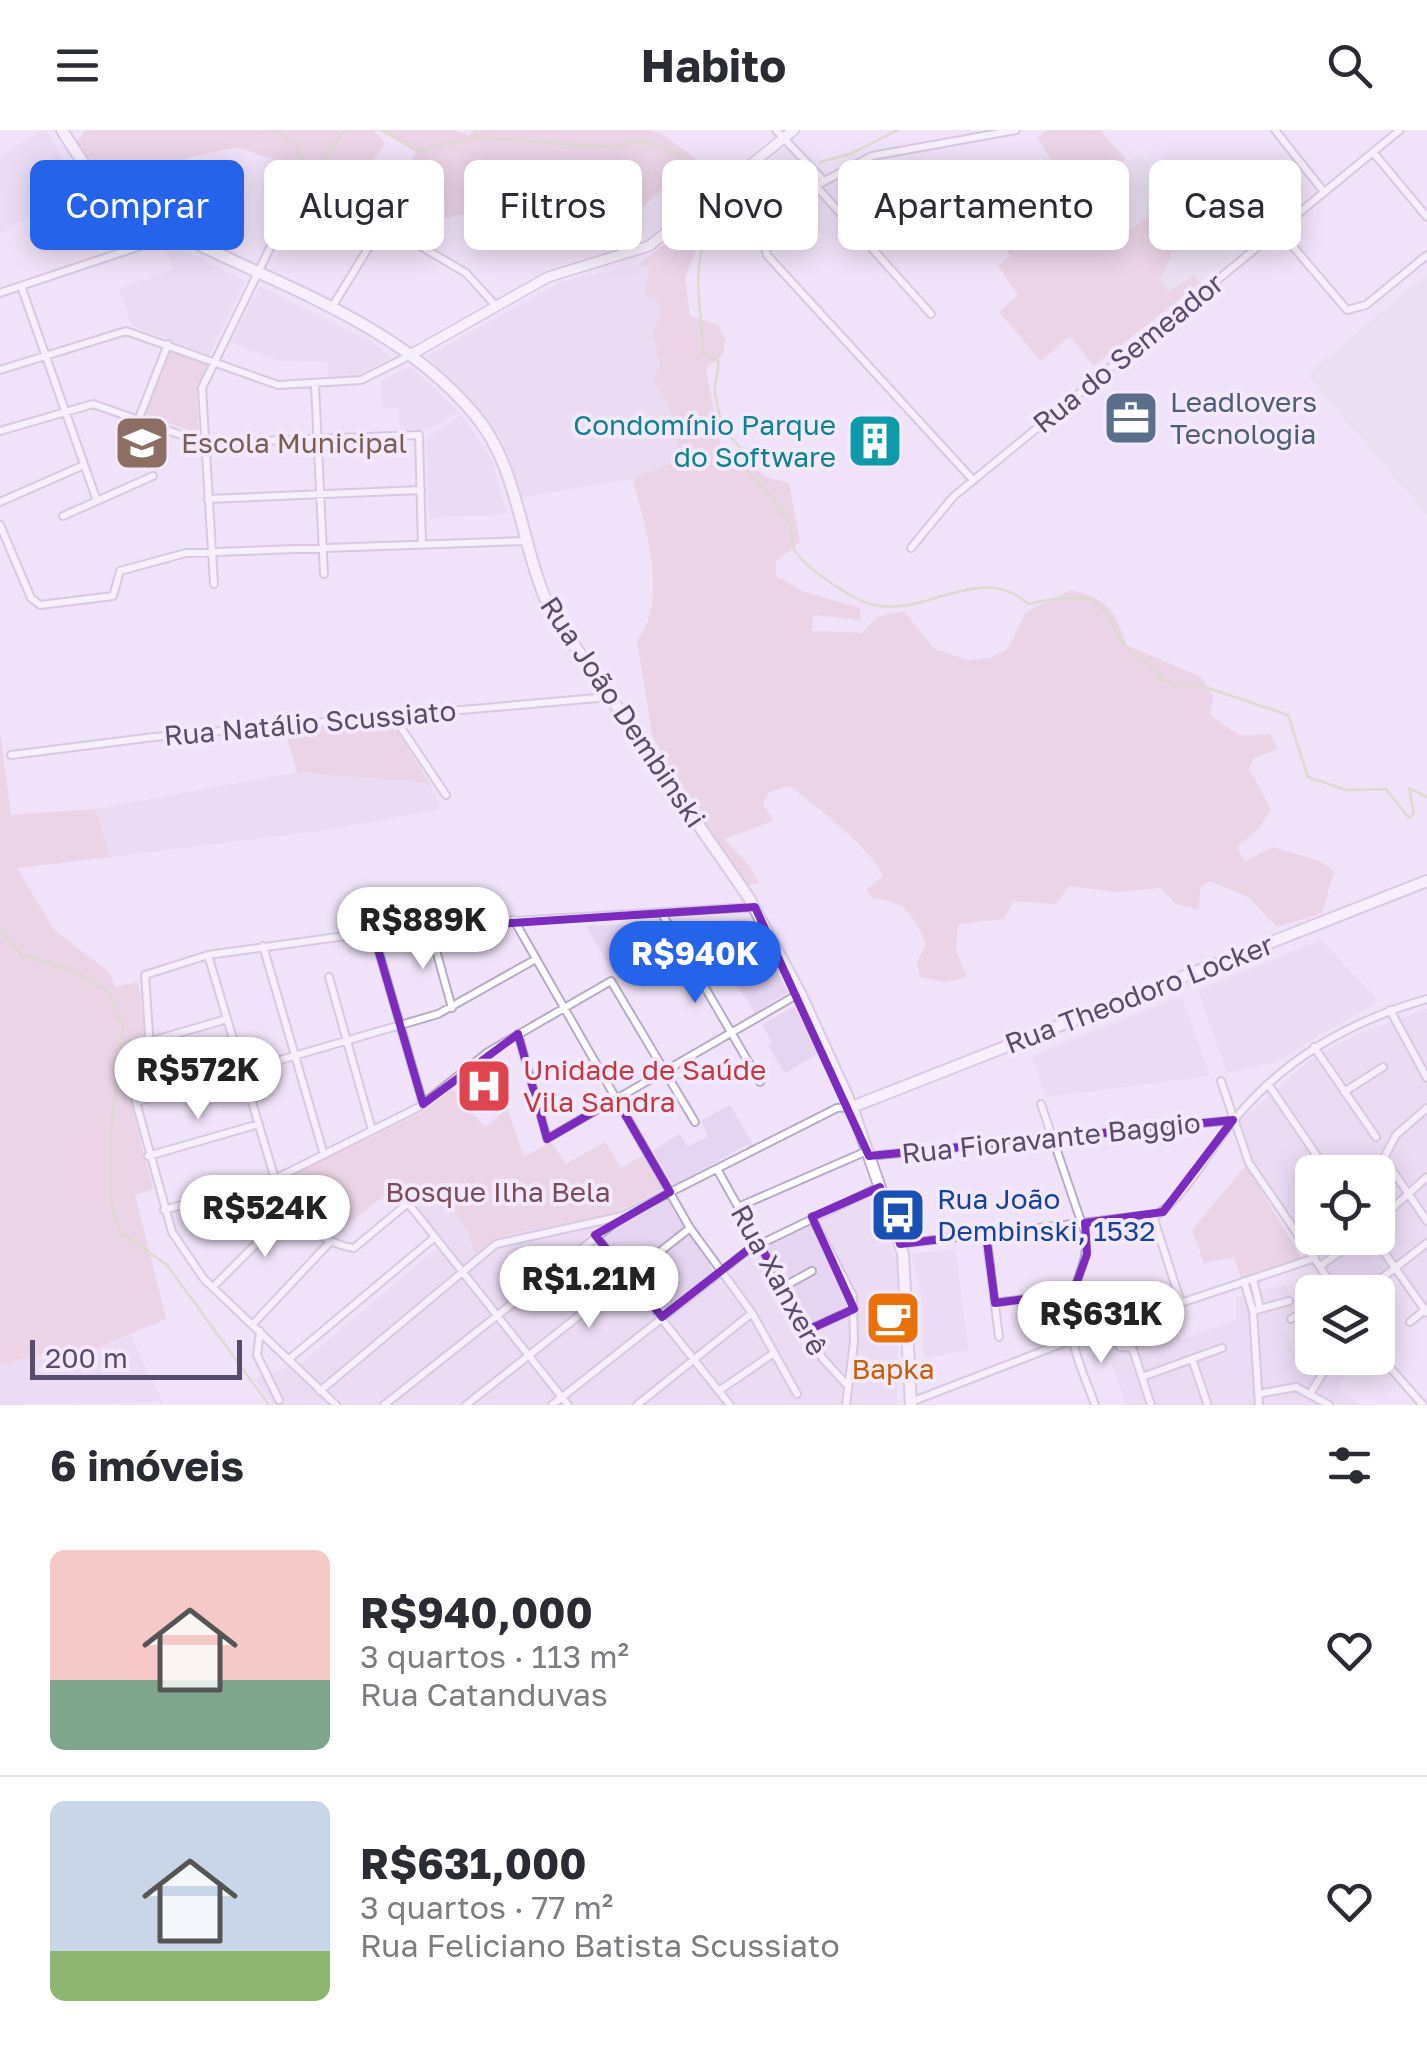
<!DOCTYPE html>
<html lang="pt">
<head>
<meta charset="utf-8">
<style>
	:root { --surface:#fff; --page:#f2f2f3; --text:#2b2b33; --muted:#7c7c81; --line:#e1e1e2; --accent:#2563eb }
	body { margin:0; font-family:"Golos Text",sans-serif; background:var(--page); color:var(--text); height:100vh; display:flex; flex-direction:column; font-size:38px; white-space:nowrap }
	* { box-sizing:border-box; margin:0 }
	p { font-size:32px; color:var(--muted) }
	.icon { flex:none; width:55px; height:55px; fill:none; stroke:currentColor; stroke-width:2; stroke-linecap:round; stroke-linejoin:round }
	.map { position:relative; height:1275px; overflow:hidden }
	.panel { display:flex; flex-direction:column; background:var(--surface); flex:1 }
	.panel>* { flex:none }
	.guide { position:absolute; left:30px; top:30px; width:1368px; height:90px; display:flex; gap:20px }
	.buttons { position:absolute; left:1295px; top:1025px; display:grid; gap:20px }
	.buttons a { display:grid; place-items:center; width:100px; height:100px; border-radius:15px; background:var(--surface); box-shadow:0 5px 25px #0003; font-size:50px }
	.scale { position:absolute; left:30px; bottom:25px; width:212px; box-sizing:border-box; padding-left:10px; border:5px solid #584c6c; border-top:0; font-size:28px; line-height:35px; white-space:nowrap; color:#584c6c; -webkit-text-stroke:8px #f4e8fc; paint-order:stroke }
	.price { position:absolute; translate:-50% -85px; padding:0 22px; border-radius:35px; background:#fff; color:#222; font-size:32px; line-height:65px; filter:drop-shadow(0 2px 5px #0008) }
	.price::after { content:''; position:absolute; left:50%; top:60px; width:30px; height:22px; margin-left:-15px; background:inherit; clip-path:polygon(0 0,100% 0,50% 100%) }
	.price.selected { background:var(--accent); color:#fff }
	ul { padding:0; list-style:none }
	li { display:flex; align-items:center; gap:30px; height:250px; padding:0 50px }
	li+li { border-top:2px solid var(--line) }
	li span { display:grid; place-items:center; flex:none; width:280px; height:200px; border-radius:15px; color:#555 }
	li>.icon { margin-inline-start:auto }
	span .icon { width:120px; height:120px; fill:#fffc; stroke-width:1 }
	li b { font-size:42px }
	h2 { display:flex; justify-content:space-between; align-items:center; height:120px; padding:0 50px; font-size:42px }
	.chip { padding:0 35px; border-radius:15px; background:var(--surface); box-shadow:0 5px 25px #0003; font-size:35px; line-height:90px }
	.chip.selected { background:var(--accent); color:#fff }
	header { display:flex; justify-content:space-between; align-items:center; height:130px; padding:0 50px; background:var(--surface); font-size:45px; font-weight:700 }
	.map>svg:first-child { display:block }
	.residential { fill:#e5d5f0; fill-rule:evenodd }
	.industrial { fill:#e2dde8 }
	.green { fill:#e3c3d0 }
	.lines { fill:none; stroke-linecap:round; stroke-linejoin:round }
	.stream { stroke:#c7cfa2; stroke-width:2.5 }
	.minor-casing { stroke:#b8abc7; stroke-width:10 }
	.tertiary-casing { stroke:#b8abc7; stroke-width:12 }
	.secondary-casing { stroke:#bdadce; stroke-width:14 }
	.minor { stroke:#fff; stroke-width:6 }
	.tertiary { stroke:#fff; stroke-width:9 }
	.secondary { stroke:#fff; stroke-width:10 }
	.marked { fill:none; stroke:#7b2cbf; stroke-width:8; stroke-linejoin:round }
	.labels { text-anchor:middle; stroke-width:8; stroke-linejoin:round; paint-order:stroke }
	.street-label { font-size:28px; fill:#584c6c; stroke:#f4e8fc }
	.service-label { font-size:28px; fill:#4e5e75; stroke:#f4e8fc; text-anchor:start }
	.culture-label { font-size:28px; fill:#0d838f; stroke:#f4e8fc; text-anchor:end }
	.education-label { font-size:28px; fill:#785e54; stroke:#f4e8fc; text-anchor:start }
	.health-label { font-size:28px; fill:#be3a42; stroke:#f4e8fc; text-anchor:start }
	.park-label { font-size:28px; fill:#7b4c5a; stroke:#f4e8fc }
	.transit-label { font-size:28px; fill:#164399; stroke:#f4e8fc; text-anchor:start }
	.food-label { font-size:28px; fill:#c56008; stroke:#f4e8fc }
</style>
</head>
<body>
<header><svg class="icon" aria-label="menu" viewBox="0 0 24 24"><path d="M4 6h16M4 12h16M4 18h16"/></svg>Habito<svg class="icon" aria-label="search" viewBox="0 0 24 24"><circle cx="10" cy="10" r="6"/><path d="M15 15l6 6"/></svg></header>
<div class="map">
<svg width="1427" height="1275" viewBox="0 0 1427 1275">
	<rect width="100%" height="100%" fill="#f0e2f8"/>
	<path class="residential" d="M42 0H47L77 54 0 104V27Z
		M172 115 246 151 209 225 132 196 119 158 172 140 166 118Z
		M637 135 649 137 661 180 653 203 681 330 633 349 523 367 500 306 428 226 563 151Z
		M260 156 371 211 392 228 358 245 329 250 328 232 280 231 231 213Z
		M411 236 459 282 431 299 400 300 399 278H382L381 251Z
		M462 285 492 330 507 384 429 388 426 308Z
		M297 642 430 653 441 679 326 700 110 727 96 679Z
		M748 789 757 806 740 816 756 845 774 835 788 862 755 883 697 792Z
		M657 793 667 811 613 842 586 796Z
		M1321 810 1379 871 1275 932 1227 943 1198 860Z
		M1182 866 1210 946 1046 967 1032 926Z
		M794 876 819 923 785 943 768 916 772 912 762 895Z
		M1427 879V1187L1388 1138 1353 1162H1342L1252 1029 1240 991 1310 930 1353 906ZM1312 1042H1378V1108H1312Z
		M730 975 754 1016 747 1015 673 1055 653 1021 679 1004 688 1017 708 1006 701 991Z
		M656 1045 720 1153 756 1122 872 1067 900 1142 897 1275H273L254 1249 302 1232 438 1117 411 1082 435 1066 515 1049Z
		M956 1119 968 1220 924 1228 922 1168 911 1124Z
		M1286 1154 1294 1177 1285 1195 1298 1237 1312 1220V1228H1354L1339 1261 1362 1275H1126L1105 1215 1134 1210 1140 1224 1236 1190V1167Z
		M131 1205 162 1272 0 1275V1234L69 1219 80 1225Z"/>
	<path class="industrial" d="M1140 23 1228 129 1176 171 1088 65Z
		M1427 144V385L1307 245Z"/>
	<path class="green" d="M87 0H374L385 14 365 41 348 33 333 45 322 43 316 50 301 45 298 38 237 17 187 28 164 86 125 71 75 13Z
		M381 0H452L469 5 475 0H648L662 4 696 29 636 83 644 95 605 121C589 109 570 95 552 86 520 72 450 84 419 96L397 85 396 58 417 20Z
		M1048 0H1100L1125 29 1084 74 1112 113 1151 84 1173 121 1160 150 1169 162 1195 145 1200 153 1094 236 1070 206 1041 231 999 182 1018 165 998 136 1010 126 996 106 1063 48 1037 8Z
		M712 79 685 148 690 186 718 195 725 209 723 225 706 238 720 314 767 347 789 353 800 412 776 431V446L804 462 860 478 861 490 813 485 812 501 862 503 877 487 904 481 934 519 968 530 989 528 1008 519 1026 482 1071 460C1107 469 1116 480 1126 515L1201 547 1213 566 1210 585 1240 606 1270 604 1278 619 1254 628 1249 639 1271 679 1260 697 1237 717 1245 732 1272 717 1320 731 1334 741 1322 783 1277 797 1248 767 1210 751 1200 758 1199 780 1176 774 1161 758 1117 762 1069 756 1056 774 1013 771 1004 789 958 794 956 821 967 847 946 852 920 847 917 832 926 814C914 785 905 771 873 768L866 760 883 746C875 721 813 674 790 656L769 662 763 673 773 691 724 709 749 735 759 753 747 756 680 657 652 605 637 510C670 470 644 394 633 349L681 329 669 277 654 249 660 234 653 203 661 180 655 168 646 166 649 137 637 135Z
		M169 220 207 234 197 265 198 304 145 284Z
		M390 590 430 653 297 642 285 600Z
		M0 601 11 685 96 679 110 727 17 738 54 800 109 842 115 857 138 852 146 902 131 973 153 1059 135 1065 166 1189 80 1225 69 1219 0 1234Z
		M452 958 485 998 507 978 524 1027 551 1012 566 1034 605 1012 621 1038 646 1024 663 1058 615 1083 502 1106 474 1124 469 1104 441 1056 392 1060 333 1105 297 1077 281 1051 423 982Z
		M1246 1035 1302 1129 1241 1148 1234 1127 1204 1133 1192 1100Z"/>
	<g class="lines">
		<path class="stream" d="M272 0 298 15 302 29 313 38 322 32 344 0
			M381 0 417 21 478 7 617 18C646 0 689 31 715 48
			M820 32 850 24 898 0
			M734 61 779 42H797
			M730 64 732 74C682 119 702 166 703 223L718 231C720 243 713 253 715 263 719 288 724 304 744 321L747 344C763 358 783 376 790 397 793 404 790 412 794 419 803 437 854 471 874 475 926 487 982 431 1028 474 1141 448 1085 508 1156 538L1159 548 1174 555H1199L1288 585 1308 647 1346 660 1386 659 1409 688 1414 683 1409 658 1427 667
			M0 800 21 825 72 840 109 862 123 896 111 1001V1072L120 1102 167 1135 269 1275"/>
		<g class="minor-casing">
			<path id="minor" d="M776 0 823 50
				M1275 0 1324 62
				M1373 22 1427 87
				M815 55 931 184
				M1279 100 1347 180 1366 175 1427 125
				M21 156 97 371
				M0 163 176 104
				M332 177 383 94 466 143 496 176
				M0 240 126 201 278 255 361 250 411 225
				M315 255 324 444
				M139 288 168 214
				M0 301 93 274 204 313 419 305 422 415
				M973 350 767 125 761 98 785 72 872 26 1016 0
				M208 369 421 360
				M0 372 84 335
				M63 386 153 346
				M0 395 31 468 40 475 113 466 120 441 186 423 524 411
				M911 418 953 367 1400 0
				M214 454 202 258 284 89 280 78 291 55
				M393 586 446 665
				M11 625 154 607 609 567
				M661 782 760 952
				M514 790 690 1098 752 1183 797 1264
				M429 795 452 878
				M373 802 423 974
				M263 816 324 1025
				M208 825 275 1049C286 1080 321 1114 354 1118L408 1073
				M329 847 372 1000
				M1390 880 1427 948
				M518 904 547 1009 800 863
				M148 912 227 889
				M1314 917 1376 1007
				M1221 951 1249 1033 1337 1162
				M1268 954 1328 1042
				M1344 962 1383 937
				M136 972 438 884 536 829
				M1041 974 1086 1106C1089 1132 1074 1150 1071 1175 1066 1209 1084 1244 1095 1275
				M1427 978 1396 1005 1384 1028 1427 1091
				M148 1026 259 994
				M869 1026 1232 990
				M717 1039 823 1229 848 1256
				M404 1068 568 1275
				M738 1077 867 1021
				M164 1080 275 1049 419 977 488 922 611 851 695 992
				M1153 1086 1181 1173
				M812 1087 853 1166 854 1212 846 1275
				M1378 1091 1427 1047
				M986 1104 999 1207
				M595 1105 730 1275
				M1374 1108 1427 1183
				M900 1114 1158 1084C1187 1064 1208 1022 1230 995 1280 931 1350 891 1427 869
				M1320 1136 1360 1108
				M1253 1149 1260 1179
				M1244 1151 1253 1181 1259 1275
				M213 1157 292 1078
				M783 1157 812 1141
				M1364 1162 1427 1113
				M995 1173 1073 1163
				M1253 1181 1289 1171
				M1291 1189 1312 1177
				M1124 1192 1151 1275
				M1410 1192 1426 1179
				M253 1194 330 1112
				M1112 1196 1120 1217 1132 1218
				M808 1200 854 1179
				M260 1201 257 1225 279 1270
				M1378 1224 1423 1275
				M1192 1229 1207 1273
				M288 1230 435 1107
				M1142 1247 1222 1218
				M720 1260 774 1223
				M320 1261 496 1114 623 1086 837 978 851 977
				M1258 1264 1296 1257 1329 1275
				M1310 1264 1332 1228
				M911 1272 1079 1207 1315 1128
				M336 1275 204 1149 172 1102 136 972 149 904 145 845 208 825 410 797 753 777
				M384 1275 622 1087
				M466 1275 690 1098
				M552 1275 750 1119 879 1057
				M637 1275 752 1183"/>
		</g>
		<g class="tertiary-casing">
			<path id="tertiary" d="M412 224 548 147 649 116 794 0"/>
		</g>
		<g class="secondary-casing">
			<path id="secondary" d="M62 0C77 24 91 47 113 66 140 89 174 102 206 118 302 164 405 201 475 285 521 340 520 420 552 483L749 768 800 863 852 977 903 1124 911 1275
				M852 977 1427 751"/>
		</g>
		<use href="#minor" class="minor"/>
		<use href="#tertiary" class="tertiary"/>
		<use href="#secondary" class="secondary"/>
	</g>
	<path d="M0 0H1427V1275H0ZM755 777 869 1026 1233 990 1163 1082 1085 1093 1087 1124 1073 1163 995 1173 986 1104 900 1114 880 1057 812 1087 854 1179 808 1200 758 1112 662 1187 595 1105 670 1062 616 969 547 1009 518 904 423 974 373 802Z" fill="#f0e2f8" fill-opacity=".55" fill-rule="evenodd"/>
	<path class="marked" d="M755 777 869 1026 1233 990 1163 1082 1085 1093 1087 1124 1073 1163 995 1173 986 1104 900 1114 880 1057 812 1087 854 1179 808 1200 758 1112 662 1187 595 1105 670 1062 616 969 547 1009 518 904 423 974 373 802Z"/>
	<defs>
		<g id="office-square" transform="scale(2.875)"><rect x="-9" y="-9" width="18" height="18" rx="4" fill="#5c6f8a" stroke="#f4e8fc"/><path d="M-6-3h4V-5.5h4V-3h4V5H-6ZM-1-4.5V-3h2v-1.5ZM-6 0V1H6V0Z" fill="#fff"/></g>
		<g id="building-square" transform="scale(2.875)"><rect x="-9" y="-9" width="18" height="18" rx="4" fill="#0f9aa8" stroke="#f4e8fc"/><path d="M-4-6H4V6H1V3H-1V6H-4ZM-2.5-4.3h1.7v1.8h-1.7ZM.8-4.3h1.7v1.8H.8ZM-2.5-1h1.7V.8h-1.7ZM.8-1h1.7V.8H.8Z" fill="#fff"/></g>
		<g id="school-square" transform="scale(2.875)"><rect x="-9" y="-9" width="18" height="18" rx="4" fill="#8d6e63" stroke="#f4e8fc"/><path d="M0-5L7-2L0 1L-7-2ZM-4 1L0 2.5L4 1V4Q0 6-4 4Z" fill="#fff"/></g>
		<g id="hospital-square" transform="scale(2.875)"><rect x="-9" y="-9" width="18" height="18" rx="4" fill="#e0444e" stroke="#f4e8fc"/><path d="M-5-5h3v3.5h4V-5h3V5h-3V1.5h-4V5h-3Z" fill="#fff"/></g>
		<g id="bus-square" transform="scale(2.875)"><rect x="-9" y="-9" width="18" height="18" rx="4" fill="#1a4fb4" stroke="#f4e8fc"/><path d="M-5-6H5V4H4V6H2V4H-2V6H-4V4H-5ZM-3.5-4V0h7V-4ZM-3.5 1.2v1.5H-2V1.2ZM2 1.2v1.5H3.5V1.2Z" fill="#fff"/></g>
		<g id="cafe-square" transform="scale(2.875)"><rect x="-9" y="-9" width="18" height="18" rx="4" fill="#e8710a" stroke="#f4e8fc"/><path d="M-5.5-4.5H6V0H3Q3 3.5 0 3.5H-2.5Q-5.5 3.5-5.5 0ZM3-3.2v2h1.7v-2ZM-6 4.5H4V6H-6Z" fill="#fff"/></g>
	</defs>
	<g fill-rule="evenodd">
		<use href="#office-square" x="1131" y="288"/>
		<use href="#building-square" x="875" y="311"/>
		<use href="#school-square" x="142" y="313"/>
		<use href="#hospital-square" x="484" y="956"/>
		<use href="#bus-square" x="898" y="1085"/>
		<use href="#cafe-square" x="893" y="1188"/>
	</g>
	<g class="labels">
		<g class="street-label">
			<text transform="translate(1128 223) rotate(-39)" y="10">Rua do Semeador</text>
			<text transform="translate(623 582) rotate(56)" y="10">Rua João Dembinski</text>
			<text transform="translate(310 593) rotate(-5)" y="10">Rua Natálio Scussiato</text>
			<text transform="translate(1139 864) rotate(-21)" y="10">Rua Theodoro Locker</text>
			<text transform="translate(1051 1008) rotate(-6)" y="10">Rua Fioravante Baggio</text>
			<text transform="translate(779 1150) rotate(61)" y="10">Rua Xanxerê</text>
		</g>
		<g class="service-label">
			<text x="1170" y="282">Leadlovers<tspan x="1170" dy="32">Tecnologia</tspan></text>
		</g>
		<g class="culture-label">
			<text x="836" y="305">Condomínio Parque<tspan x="836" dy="32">do Software</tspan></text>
		</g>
		<g class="education-label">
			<text x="181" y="323">Escola Municipal</text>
		</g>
		<g class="health-label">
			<text x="523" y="950">Unidade de Saúde<tspan x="523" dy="32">Vila Sandra</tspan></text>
		</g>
		<g class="park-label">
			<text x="498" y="1072">Bosque Ilha Bela</text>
		</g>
		<g class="transit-label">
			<text x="937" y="1079">Rua João<tspan x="937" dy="32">Dembinski, 1532</tspan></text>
		</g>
		<g class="food-label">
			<text x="893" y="1249">Bapka</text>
		</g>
	</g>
</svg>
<div class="buttons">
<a><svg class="icon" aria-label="locate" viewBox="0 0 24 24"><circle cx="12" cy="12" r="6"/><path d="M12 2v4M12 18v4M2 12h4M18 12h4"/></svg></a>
<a><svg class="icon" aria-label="layers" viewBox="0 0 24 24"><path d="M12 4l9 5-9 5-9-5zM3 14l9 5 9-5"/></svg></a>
</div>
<div class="scale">200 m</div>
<b class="price" style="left:423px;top:842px">R$889K</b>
<b class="price selected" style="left:695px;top:876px">R$940K</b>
<b class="price" style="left:198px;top:992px">R$572K</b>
<b class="price" style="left:265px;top:1130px">R$524K</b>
<b class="price" style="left:589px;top:1201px">R$1.21M</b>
<b class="price" style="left:1101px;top:1236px">R$631K</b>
<div class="guide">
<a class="chip selected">Comprar</a>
<a class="chip">Alugar</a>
<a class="chip">Filtros</a>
<a class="chip">Novo</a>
<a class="chip">Apartamento</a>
<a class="chip">Casa</a>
</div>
</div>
<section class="panel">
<h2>6 imóveis<svg class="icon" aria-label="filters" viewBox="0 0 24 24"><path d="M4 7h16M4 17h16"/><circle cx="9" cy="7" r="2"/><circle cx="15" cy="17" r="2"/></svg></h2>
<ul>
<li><span style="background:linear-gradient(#f6c9c9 65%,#7fa58c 0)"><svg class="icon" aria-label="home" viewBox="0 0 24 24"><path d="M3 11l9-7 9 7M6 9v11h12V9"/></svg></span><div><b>R$940,000</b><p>3 quartos · 113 m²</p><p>Rua Catanduvas</p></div><svg class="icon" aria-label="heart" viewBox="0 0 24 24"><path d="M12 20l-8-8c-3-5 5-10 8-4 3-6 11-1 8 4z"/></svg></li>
<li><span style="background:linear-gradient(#c9d6e8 75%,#8fb573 0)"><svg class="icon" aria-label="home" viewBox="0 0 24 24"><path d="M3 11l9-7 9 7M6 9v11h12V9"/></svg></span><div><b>R$631,000</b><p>3 quartos · 77 m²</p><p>Rua Feliciano Batista Scussiato</p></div><svg class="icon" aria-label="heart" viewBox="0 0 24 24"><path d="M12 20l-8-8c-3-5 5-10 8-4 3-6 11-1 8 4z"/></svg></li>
</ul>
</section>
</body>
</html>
